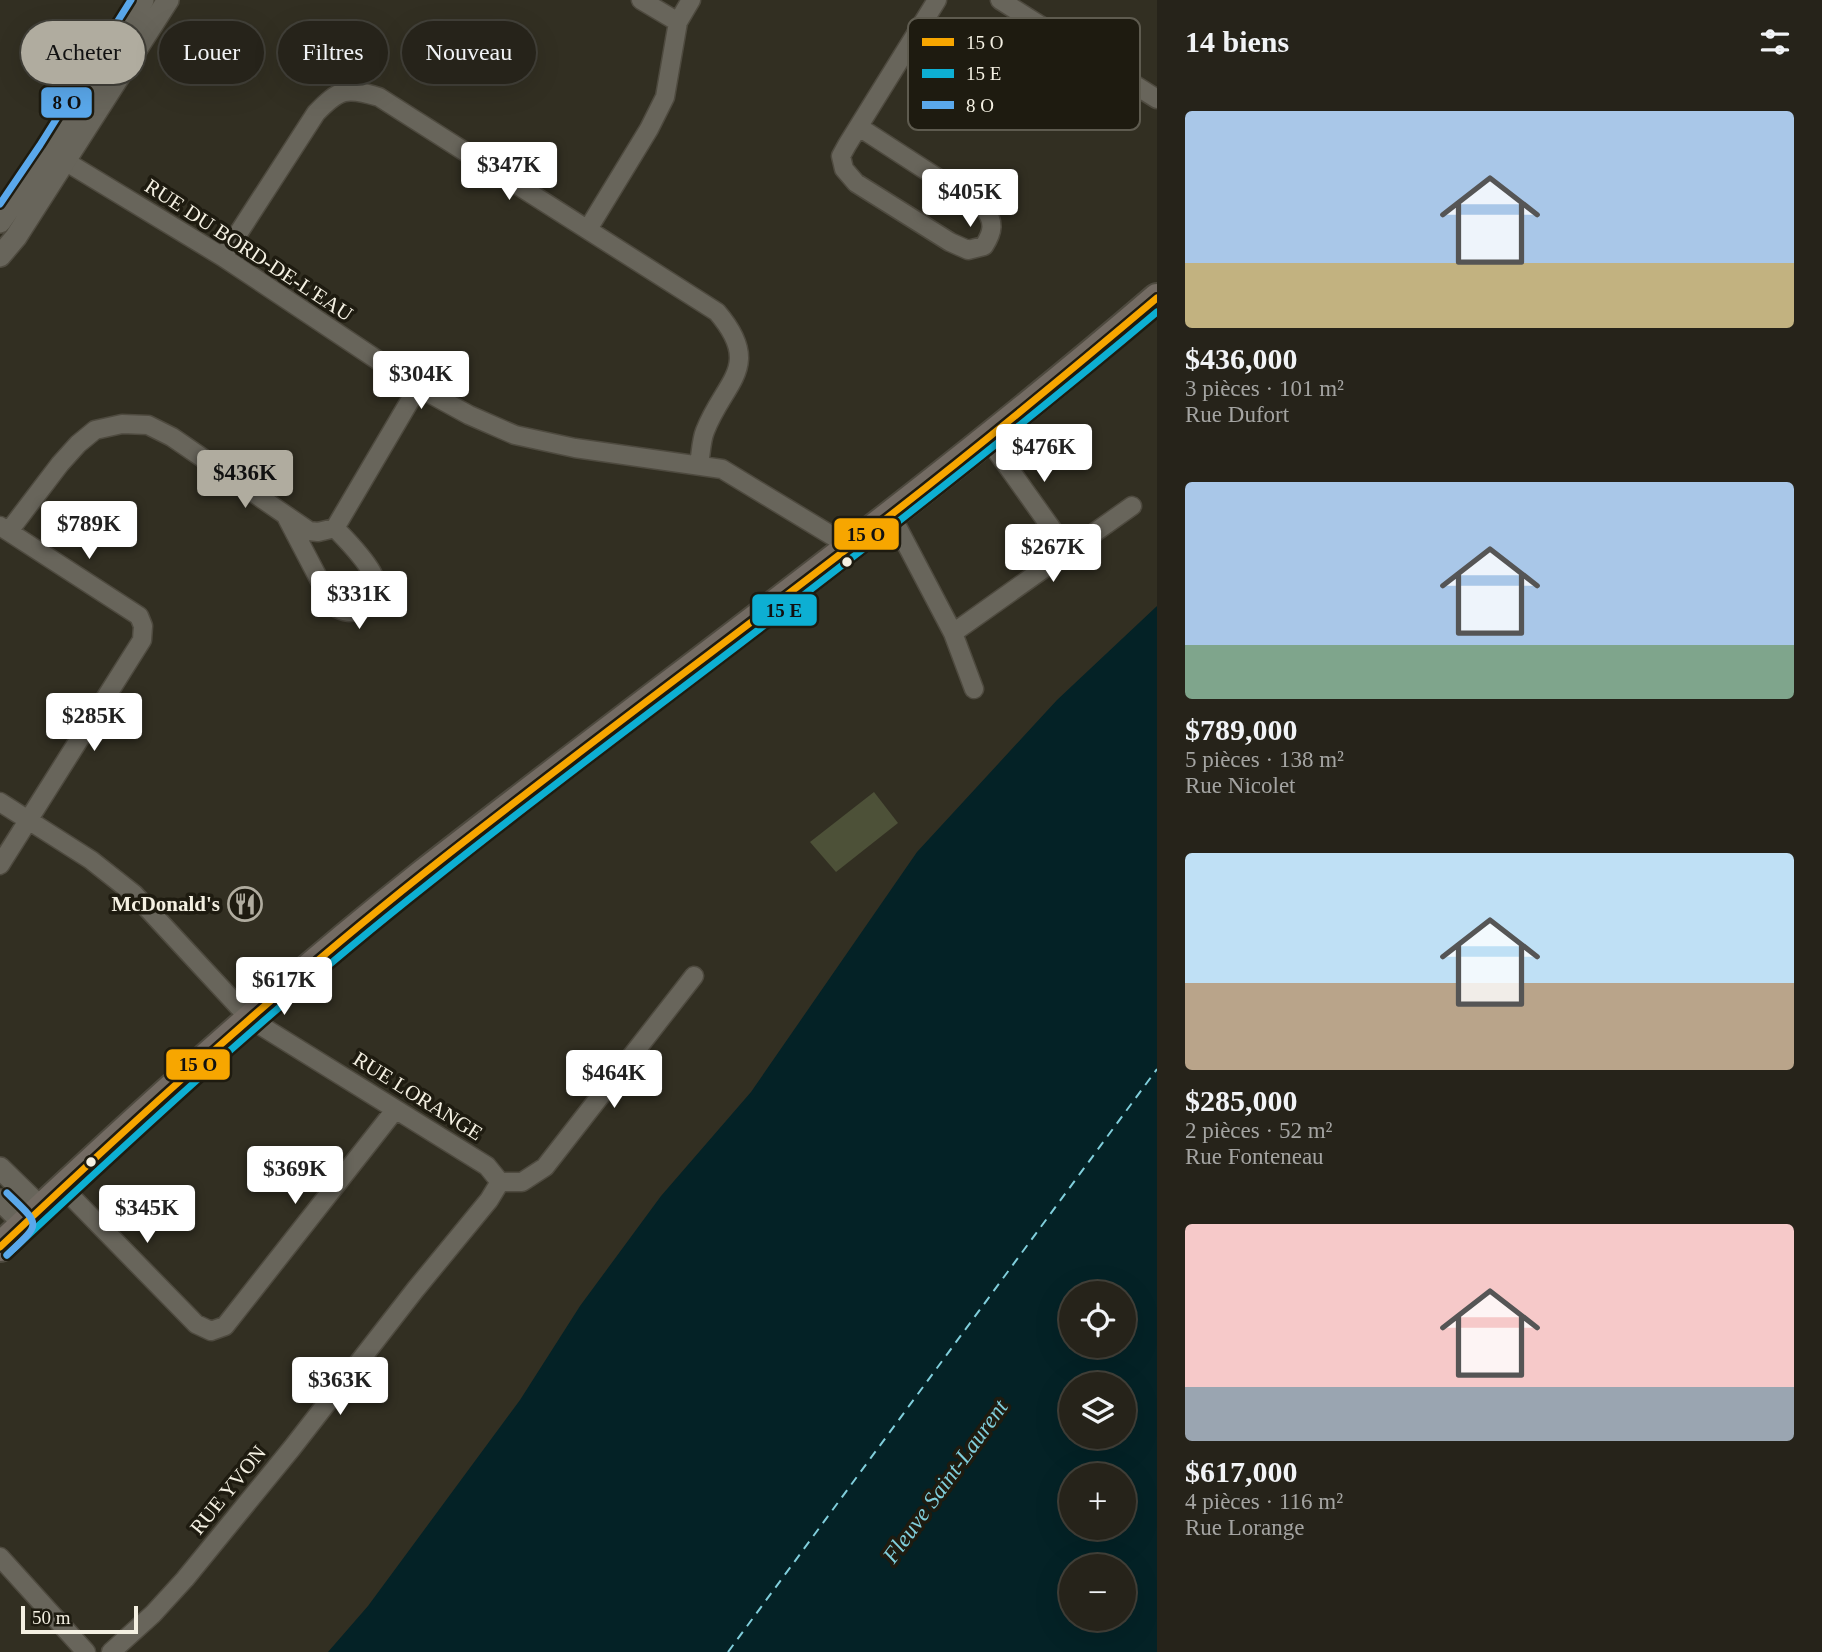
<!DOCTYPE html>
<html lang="fr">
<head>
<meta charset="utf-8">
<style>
	:root { --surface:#26231a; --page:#322f27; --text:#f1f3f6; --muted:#a4a4a2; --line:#424039; --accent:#b0ac9f }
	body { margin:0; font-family:Georgia,serif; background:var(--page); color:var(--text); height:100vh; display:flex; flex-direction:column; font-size:26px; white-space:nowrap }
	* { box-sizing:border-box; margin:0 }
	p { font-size:23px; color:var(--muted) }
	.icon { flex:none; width:38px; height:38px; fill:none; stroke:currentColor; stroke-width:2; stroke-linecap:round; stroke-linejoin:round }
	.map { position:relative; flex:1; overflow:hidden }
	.details { display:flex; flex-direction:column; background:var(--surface); width:665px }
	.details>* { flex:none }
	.top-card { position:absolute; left:21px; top:21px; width:665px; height:63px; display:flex; gap:14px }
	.buttons { position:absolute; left:1059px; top:1281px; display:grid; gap:14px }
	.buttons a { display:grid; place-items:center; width:77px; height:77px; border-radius:50%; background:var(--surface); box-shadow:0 7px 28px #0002,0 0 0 2px var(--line); font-size:35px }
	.scale { position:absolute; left:21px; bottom:18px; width:117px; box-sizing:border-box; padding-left:7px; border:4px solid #f4f0e2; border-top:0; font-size:19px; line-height:24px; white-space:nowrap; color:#f4f0e2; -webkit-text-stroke:5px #1e1b10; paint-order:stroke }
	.price { position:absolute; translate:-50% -60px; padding:0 16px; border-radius:7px; background:#fff; color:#222; font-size:23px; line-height:46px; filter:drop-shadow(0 2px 4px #0008) }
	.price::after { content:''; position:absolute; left:50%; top:42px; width:21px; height:16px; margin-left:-10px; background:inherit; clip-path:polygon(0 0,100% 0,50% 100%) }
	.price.on { background:var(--accent); color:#111 }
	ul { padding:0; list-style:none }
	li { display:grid; align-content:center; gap:14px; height:371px; padding:0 28px }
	li span { display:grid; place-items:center; height:217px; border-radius:7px; color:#555 }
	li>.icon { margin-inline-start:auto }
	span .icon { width:126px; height:126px; fill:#fffc; stroke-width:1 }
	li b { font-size:30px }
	h2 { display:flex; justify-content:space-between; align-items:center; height:84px; padding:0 28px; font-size:30px }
	.chip { padding:0 24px; border-radius:32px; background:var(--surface); box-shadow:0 7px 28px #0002,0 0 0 2px var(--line); font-size:24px; line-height:63px }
	.chip.on { background:var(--accent); color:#111 }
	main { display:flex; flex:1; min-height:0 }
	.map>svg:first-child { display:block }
	.green { fill:#4d5138 }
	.water { fill:#042226; fill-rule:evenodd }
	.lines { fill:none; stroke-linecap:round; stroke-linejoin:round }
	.ferry { stroke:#80cedb; stroke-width:2; stroke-dasharray:9 7; stroke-linecap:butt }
	.minor-casing { stroke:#4e4a3f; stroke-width:21 }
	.tertiary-casing { stroke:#4e4a3f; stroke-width:24 }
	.primary-casing { stroke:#4e4a3f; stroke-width:32 }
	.minor { stroke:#68655b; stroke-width:18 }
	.tertiary { stroke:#68655b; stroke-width:21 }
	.primary { stroke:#736b63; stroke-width:28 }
	.bus-1-casing { stroke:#1e1b10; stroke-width:12 }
	.bus-2-casing { stroke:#1e1b10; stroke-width:12 }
	.bus-3-casing { stroke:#1e1b10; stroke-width:12 }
	.bus-1 { stroke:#f7a600; stroke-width:7 }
	.bus-2 { stroke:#0dafd3; stroke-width:7 }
	.bus-3 { stroke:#5aa8eb; stroke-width:7 }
	.bus-dot { fill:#f4f0e2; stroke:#1e1b10; stroke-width:2.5 }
	.labels { text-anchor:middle; stroke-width:7; stroke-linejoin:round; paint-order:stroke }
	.street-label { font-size:21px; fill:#f4f0e2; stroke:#1e1b10 }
	.poi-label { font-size:21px; font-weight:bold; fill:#f4f0e2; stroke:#1e1b10; text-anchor:end }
	.water-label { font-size:23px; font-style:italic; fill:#80cedb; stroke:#1e1b10 }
	.key { fill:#1e1b10; stroke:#5e5b4f; stroke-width:2 }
	.key-label { font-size:19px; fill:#f4f0e2 }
	.line-badge { stroke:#1e1b10; stroke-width:2.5 }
	.pale-badge-label { font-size:19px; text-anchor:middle; font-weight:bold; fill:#111 }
</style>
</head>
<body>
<main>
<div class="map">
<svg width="1157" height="1652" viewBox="0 0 1157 1652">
	<rect width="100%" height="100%" fill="#322f22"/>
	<path class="green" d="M874 792 898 823 836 872 810 842Z"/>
	<path class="water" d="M1157 606V1652H328L368 1606 520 1400 580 1306 661 1196 751 1092 917 852 1057 700ZM1071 1293H1124V1346H1071ZM1071 1384H1124V1437H1071ZM1071 1475H1124V1528H1071ZM1071 1566H1124V1619H1071Z"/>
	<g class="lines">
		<path class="ferry" d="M728 1652 1157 1069"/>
		<g class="minor-casing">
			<path id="minor" d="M641 0 678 22
				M1000 0 1157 99
				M859 127 984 208C995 222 993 232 984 246L968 250 950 242 856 183 844 169 841 156 847 145 937 0
				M55 155 223 257 418 387 469 415 515 435 575 448 722 469 849 546
				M588 229 649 129 665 97 678 22 691 0
				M223 257 316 113C339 89 346 87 379 97L717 312C764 367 724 381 705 431 701 441 701 454 699 464
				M988 439 1067 550
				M891 515 953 633 974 689
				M287 518 333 606C344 613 351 614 364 608 402 592 349 543 335 528
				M0 526 139 616 143 626 142 640 0 865
				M9 531 60 464 78 444 95 430 122 424 148 425 172 437 309 531 318 532 335 528 418 387
				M953 633 1132 506
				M0 802 91 860 134 894 250 1019 487 1166 500 1182 489 1200 415 1290 292 1448 185 1579 153 1614 111 1652
				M500 1182H522L545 1167 694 976
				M64 1189 196 1324 211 1331 225 1326 395 1110
				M0 1557 86 1652"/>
		</g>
		<g class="tertiary-casing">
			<path id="tertiary" d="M0 222 49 151 143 0
				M0 256 16 237 168 0
				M0 1168 41 1208
				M0 1200 24 1224"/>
		</g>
		<g class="primary-casing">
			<path id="primary" d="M0 1247C137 1118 276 991 423 874 668 682 921 501 1157 298"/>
		</g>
		<use href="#minor" class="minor"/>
		<use href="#tertiary" class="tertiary"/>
		<use href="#primary" class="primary"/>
		<g class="bus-1-casing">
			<path id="bus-1" d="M0 1247C137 1118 276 991 423 874 574 754 730 640 883 521 976 449 1067 374 1157 298"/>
		</g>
		<g class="bus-2-casing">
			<path id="bus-2" d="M7 1255C144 1127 281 1000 428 884 550 786 677 693 801 597 922 504 1041 410 1157 312"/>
		</g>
		<g class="bus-3-casing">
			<path id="bus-3" d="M0 204 40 145 131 0
				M7 1255C42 1222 41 1226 7 1193"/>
		</g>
		<use href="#bus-1" class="bus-1"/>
		<use href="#bus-2" class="bus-2"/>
		<use href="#bus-3" class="bus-3"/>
	</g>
	<defs>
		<g id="restaurant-ring" transform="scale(1.75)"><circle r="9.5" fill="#1e1b10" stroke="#b0ac9f" stroke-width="1.5"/><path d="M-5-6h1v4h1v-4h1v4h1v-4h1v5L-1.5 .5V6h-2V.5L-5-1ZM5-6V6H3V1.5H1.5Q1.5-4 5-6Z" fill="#b0ac9f"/></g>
	</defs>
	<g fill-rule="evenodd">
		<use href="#restaurant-ring" x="245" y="904"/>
	</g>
	<g class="bus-dot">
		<circle cx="847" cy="562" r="6"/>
		<circle cx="91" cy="1162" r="6"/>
	</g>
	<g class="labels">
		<g class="street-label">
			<text transform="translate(249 250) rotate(33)" y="7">RUE DU BORD-DE-L'EAU</text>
			<text transform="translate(418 1096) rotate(32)" y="7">RUE LORANGE</text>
			<text transform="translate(228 1490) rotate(-51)" y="7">RUE YVON</text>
		</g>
		<g class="poi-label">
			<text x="220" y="911">McDonald's</text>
		</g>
		<g class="water-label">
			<text transform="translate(945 1481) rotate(-54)" y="8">Fleuve Saint-Laurent</text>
		</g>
	</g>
	<rect x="908" y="18" width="232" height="112" rx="10" class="key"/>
	<rect x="922" y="38" width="32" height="8" fill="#f7a600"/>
	<rect x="922" y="69" width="32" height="9" fill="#0dafd3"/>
	<rect x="922" y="101" width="32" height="8" fill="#5aa8eb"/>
	<g class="key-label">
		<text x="966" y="49">15 O</text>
		<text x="966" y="80">15 E</text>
		<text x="966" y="112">8 O</text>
	</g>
	<g class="line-badge">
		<rect x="40" y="86" width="53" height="33" rx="7" fill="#5aa8eb"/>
		<rect x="833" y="517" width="67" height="34" rx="7" fill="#f7a600"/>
		<rect x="751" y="593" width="67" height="34" rx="7" fill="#0dafd3"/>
		<rect x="165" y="1048" width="66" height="33" rx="7" fill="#f7a600"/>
	</g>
	<g class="pale-badge-label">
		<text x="67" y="109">8 O</text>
		<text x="866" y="541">15 O</text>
		<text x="784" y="617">15 E</text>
		<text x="198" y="1071">15 O</text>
	</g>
</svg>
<div class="buttons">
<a><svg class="icon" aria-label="locate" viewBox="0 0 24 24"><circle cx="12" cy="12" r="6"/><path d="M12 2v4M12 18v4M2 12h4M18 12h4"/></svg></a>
<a><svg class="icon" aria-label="layers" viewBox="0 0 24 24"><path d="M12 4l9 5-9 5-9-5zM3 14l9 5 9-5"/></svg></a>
<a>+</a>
<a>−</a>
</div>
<div class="scale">50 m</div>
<b class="price" style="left:509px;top:202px">$347K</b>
<b class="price" style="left:970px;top:229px">$405K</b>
<b class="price" style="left:421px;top:411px">$304K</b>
<b class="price" style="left:1044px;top:484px">$476K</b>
<b class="price on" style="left:245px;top:510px">$436K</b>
<b class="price" style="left:89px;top:561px">$789K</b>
<b class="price" style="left:1053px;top:584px">$267K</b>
<b class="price" style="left:359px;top:631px">$331K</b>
<b class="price" style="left:94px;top:753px">$285K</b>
<b class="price" style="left:284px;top:1017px">$617K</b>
<b class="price" style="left:614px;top:1110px">$464K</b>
<b class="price" style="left:295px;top:1206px">$369K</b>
<b class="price" style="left:147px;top:1245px">$345K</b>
<b class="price" style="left:340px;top:1417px">$363K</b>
<div class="top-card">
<a class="chip on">Acheter</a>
<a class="chip">Louer</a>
<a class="chip">Filtres</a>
<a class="chip">Nouveau</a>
</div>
</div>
<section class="details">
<h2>14 biens<svg class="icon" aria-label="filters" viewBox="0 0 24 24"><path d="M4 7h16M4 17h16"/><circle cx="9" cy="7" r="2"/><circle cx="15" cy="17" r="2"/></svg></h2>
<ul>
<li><span style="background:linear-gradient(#a9c7e8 70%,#c2b280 0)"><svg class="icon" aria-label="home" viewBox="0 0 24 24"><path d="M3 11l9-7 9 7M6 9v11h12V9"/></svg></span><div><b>$436,000</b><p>3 pièces · 101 m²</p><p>Rue Dufort</p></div></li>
<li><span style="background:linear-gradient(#a9c7e8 75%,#7fa58c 0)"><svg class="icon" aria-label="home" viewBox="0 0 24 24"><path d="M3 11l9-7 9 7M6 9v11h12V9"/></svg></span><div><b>$789,000</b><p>5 pièces · 138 m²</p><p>Rue Nicolet</p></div></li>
<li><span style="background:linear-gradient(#bfe0f5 60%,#b9a48a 0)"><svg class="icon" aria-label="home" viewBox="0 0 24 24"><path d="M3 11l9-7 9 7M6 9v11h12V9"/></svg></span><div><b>$285,000</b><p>2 pièces · 52 m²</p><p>Rue Fonteneau</p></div></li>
<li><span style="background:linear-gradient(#f6c9c9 75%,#9aa5b1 0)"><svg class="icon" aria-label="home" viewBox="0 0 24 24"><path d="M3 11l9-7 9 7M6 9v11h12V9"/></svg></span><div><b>$617,000</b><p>4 pièces · 116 m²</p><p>Rue Lorange</p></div></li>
</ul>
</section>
</main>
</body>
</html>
